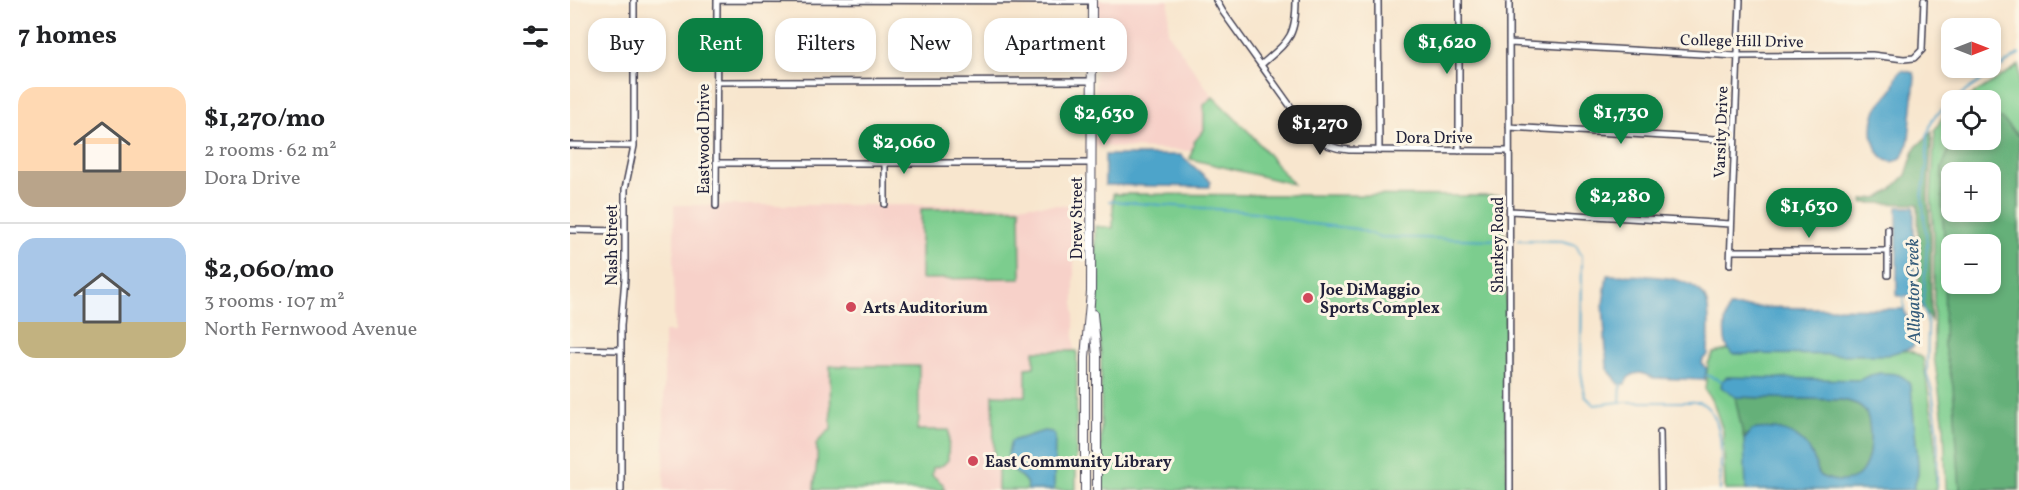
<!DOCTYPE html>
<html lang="en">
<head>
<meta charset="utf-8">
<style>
	:root { --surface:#fff; --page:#f6f6f6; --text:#202124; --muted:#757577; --line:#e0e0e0; --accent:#0b8043 }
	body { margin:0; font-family:Vollkorn,serif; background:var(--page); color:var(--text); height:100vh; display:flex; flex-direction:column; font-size:22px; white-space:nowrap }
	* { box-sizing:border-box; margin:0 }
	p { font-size:20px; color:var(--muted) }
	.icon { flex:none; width:33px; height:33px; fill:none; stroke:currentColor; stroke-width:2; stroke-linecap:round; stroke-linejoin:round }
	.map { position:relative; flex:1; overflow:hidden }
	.details { display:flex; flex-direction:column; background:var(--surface); width:570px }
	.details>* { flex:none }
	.hud { position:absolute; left:18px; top:18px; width:570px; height:54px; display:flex; gap:12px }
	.needle { width:39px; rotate:90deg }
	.tools { position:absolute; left:1371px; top:18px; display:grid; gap:12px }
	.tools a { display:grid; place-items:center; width:60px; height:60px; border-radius:12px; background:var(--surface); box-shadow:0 3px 9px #0003; font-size:30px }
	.price { position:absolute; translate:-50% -51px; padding:0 14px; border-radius:21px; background:var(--accent); color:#fff; font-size:20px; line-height:39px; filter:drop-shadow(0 2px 3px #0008) }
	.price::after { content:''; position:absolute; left:50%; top:36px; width:18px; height:14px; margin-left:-9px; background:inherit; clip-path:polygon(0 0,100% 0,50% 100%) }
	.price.on { background:#222; color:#fff }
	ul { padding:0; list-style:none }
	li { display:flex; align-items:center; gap:18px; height:150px; padding:0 18px }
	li+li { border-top:2px solid var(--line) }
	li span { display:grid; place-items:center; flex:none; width:168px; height:120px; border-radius:18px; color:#555 }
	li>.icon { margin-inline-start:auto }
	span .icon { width:72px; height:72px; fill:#fffc; stroke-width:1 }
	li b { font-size:26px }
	h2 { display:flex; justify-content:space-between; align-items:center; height:72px; padding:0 18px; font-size:26px }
	.chip { padding:0 21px; border-radius:18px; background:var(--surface); box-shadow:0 3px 9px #0003; font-size:21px; line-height:54px }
	.chip.on { background:var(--accent); color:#fff }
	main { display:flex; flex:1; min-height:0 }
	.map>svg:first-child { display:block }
	.built { fill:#f7d1c9 }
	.green { fill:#7ccd8e; stroke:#4f7864; stroke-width:1.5; fill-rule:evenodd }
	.forest { fill:#65b079; stroke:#44695a; stroke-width:1.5; fill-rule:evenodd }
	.water { fill:#4da4ca; stroke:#386382; stroke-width:1.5 }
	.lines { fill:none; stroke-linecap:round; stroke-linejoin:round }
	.stream { stroke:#4da4ca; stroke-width:2 }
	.street-casing { stroke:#423f51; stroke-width:8 }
	.secondary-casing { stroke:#423f51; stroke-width:10 }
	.street { stroke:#fff; stroke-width:5 }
	.secondary { stroke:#fff; stroke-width:8 }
	.poi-dot { fill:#d1495b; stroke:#fcf5e5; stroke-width:2 }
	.labels { text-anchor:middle; stroke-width:6; stroke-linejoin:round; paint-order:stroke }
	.street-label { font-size:16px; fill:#22223b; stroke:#fcf5e5 }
	.poi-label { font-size:16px; font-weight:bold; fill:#22223b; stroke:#fcf5e5; text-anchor:start }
	.water-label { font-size:18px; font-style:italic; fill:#355c7b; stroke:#fcf5e5 }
</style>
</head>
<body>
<main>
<section class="details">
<h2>7 homes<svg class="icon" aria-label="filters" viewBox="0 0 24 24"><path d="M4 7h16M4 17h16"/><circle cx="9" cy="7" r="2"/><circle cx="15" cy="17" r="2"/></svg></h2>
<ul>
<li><span style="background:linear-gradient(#ffd9b3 70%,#b9a48a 0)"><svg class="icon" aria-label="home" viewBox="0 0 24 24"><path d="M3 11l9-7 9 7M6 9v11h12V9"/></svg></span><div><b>$1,270/mo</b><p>2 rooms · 62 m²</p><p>Dora Drive</p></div></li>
<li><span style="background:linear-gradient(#a9c7e8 70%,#c2b280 0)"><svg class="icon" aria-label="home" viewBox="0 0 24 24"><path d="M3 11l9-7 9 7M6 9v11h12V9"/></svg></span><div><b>$2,060/mo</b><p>3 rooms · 107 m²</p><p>North Fernwood Avenue</p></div></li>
</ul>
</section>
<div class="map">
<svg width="1449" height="490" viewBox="0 0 1449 490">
	<rect width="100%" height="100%" fill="#fcf5e5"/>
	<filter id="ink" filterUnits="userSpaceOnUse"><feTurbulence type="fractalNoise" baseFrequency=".0167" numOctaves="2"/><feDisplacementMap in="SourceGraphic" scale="12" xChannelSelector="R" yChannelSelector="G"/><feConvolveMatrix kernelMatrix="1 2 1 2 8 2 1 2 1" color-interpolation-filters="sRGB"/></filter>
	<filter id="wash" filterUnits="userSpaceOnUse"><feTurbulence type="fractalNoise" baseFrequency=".008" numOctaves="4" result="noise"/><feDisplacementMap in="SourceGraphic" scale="24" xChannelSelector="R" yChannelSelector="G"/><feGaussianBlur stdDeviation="1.35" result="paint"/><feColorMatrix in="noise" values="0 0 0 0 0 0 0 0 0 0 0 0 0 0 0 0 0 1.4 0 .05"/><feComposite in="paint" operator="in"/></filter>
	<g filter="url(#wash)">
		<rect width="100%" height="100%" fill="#f8e6ce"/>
		<path class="built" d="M526 0H599L598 33 643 97 634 105V130L624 142 622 151 525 146Z
			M104 205H504V490H94V332H104Z"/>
		<path class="green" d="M1449 65V490H1376L1374 426 1364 356V235L1361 197 1365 130 1372 118 1381 109 1382 140H1420V100H1394ZM1382 172H1420V212H1382ZM1382 244H1420V284H1382Z
			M643 97 680 133 723 184 620 159 624 142 634 130V105Z
			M543 194 933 196V234L936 235 937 490H531V357L525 289V226L543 228Z
			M450 208 451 278 351 279V209Z
			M1289 347 1341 351 1353 358 1365 435 1366 490H1155L1153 431 1144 405 1135 389 1138 363 1144 353 1161 349Z
			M464 351H507L506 490H428V462L424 461 423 395 456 396V368L464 367Z
			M260 366H349V421L347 430H379L378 460 373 465 363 468 362 475 373 484 375 490H244C244 475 250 458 246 444L257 432 261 430Z"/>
		<path class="forest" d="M1421 115 1431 118 1449 137V489L1390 490 1383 386 1374 346 1375 251 1372 204V168L1383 140H1420ZM1382 172H1420V212H1382ZM1382 244H1420V284H1382Z
			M1362 132 1358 197 1361 235V321L1349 303 1348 204 1292 203 1293 200 1310 197 1320 191 1336 175 1345 148Z
			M1165 397 1273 400C1282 402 1292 404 1297 413 1303 426 1301 457 1294 469 1287 484 1265 485 1252 477 1249 474 1247 469 1245 465L1177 434 1174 440Z"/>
		<path class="water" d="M1332 70 1344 73 1345 77 1339 139C1331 185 1291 153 1305 112 1308 102 1317 98 1322 90 1326 82 1325 75 1332 70Z
			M535 155H611L641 182 639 187 535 185Z
			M1327 207H1344V296H1327Z
			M1037 275C1063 276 1128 271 1137 303 1141 318 1138 338 1138 355L1133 359 1132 364 1137 369 1134 380 1084 378 1071 373 1064 374 1058 378 1055 384H1048L1045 378 1037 369 1033 304Z
			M1159 307 1334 309 1340 328 1346 338 1343 347 1317 355 1162 354C1151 344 1154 319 1159 307Z
			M1310 373C1324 373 1335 373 1341 387L1348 463V474L1343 490H1176L1174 440 1182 430C1204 426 1224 429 1239 449 1244 456 1246 467 1250 476 1283 490 1299 474 1300 441 1300 433 1300 420 1296 413 1292 404 1282 402 1273 400L1165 397 1151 387 1152 381 1157 377 1289 380 1301 375Z
			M474 431 482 432 485 436 484 490H458C458 471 429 477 441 441Z"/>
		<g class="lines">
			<path class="stream" d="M1383 100 1449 54
				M539 201 685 212 742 224 787 229 810 237 932 240
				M947 240 993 241 1006 245 1012 256 1011 372 1015 396 1024 405 1050 402
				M1333 294 1334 309
				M1136 375 1152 381
				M1051 384 1050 402H1130C1158 418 1150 462 1150 490
				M1367 490 1368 434 1362 391 1357 375 1358 326 1353 305 1357 244 1352 196 1357 164V136L1363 118 1382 101"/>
		</g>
	</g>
	<g filter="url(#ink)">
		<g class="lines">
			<g class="street-casing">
				<path id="street" d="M147 0 522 1
					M646 0 653 12 741 135C753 145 764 149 779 150L939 151
					M808 0 809 151
					M889 0V151
					M939 0 940 490
					M939 43 1167 56 1302 55 1334 59 1344 58 1352 50 1354 0
					M691 65C718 41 726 38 726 0
					M147 82 522 81
					M939 127 1163 140
					M0 145 64 146
					M147 163H521
					M315 163V204
					M146 206 147 0
					M940 211 1161 224
					M0 230 55 231
					M1161 251H1318
					M1160 264 1170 0
					M1318 275V229
					M0 349 51 350
					M1090 432 1091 490
					M51 490V326L55 278V189L64 146V0"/>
			</g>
			<g class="secondary-casing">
				<path id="secondary" d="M523 314 527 356V490
					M515 490V357L521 292 522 0"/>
			</g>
			<use href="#street" class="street"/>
			<use href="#secondary" class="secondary"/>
		</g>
	</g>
	<g class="poi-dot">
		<circle cx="738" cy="298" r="6"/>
		<circle cx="281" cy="307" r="6"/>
		<circle cx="403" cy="461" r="6"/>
	</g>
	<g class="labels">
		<g class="street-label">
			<text transform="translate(1172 40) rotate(1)" y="6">College Hill Drive</text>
			<text transform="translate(1150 132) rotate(-88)" y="6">Varsity Drive</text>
			<text x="864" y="143">Dora Drive</text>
			<text transform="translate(133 139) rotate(-90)" y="6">Eastwood Drive</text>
			<text transform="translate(506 218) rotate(-90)" y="6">Drew Street</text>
			<text transform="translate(41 245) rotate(-90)" y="6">Nash Street</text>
			<text transform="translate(927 245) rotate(-90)" y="6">Sharkey Road</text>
		</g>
		<g class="poi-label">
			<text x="750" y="295">Joe DiMaggio<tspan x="750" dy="18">Sports Complex</tspan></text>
			<text x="293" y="313">Arts Auditorium</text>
			<text x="415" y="467">East Community Library</text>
		</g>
		<g class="water-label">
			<text transform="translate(1343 291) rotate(-91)" y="6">Alligator Creek</text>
		</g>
	</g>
</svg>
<div class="tools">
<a><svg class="needle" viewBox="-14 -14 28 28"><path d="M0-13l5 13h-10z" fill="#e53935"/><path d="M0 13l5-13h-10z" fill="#757577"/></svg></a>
<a><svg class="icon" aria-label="locate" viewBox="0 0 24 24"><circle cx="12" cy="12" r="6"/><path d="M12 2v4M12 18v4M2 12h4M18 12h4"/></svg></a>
<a>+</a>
<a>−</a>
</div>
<b class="price" style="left:877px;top:75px">$1,620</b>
<b class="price" style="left:1051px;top:145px">$1,730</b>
<b class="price" style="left:534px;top:146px">$2,630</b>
<b class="price on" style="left:750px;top:156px">$1,270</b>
<b class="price" style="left:334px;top:175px">$2,060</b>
<b class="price" style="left:1050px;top:229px">$2,280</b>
<b class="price" style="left:1239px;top:239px">$1,630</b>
<div class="hud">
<a class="chip">Buy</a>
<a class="chip on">Rent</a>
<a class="chip">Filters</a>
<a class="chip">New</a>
<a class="chip">Apartment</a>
</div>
</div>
</main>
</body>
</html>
